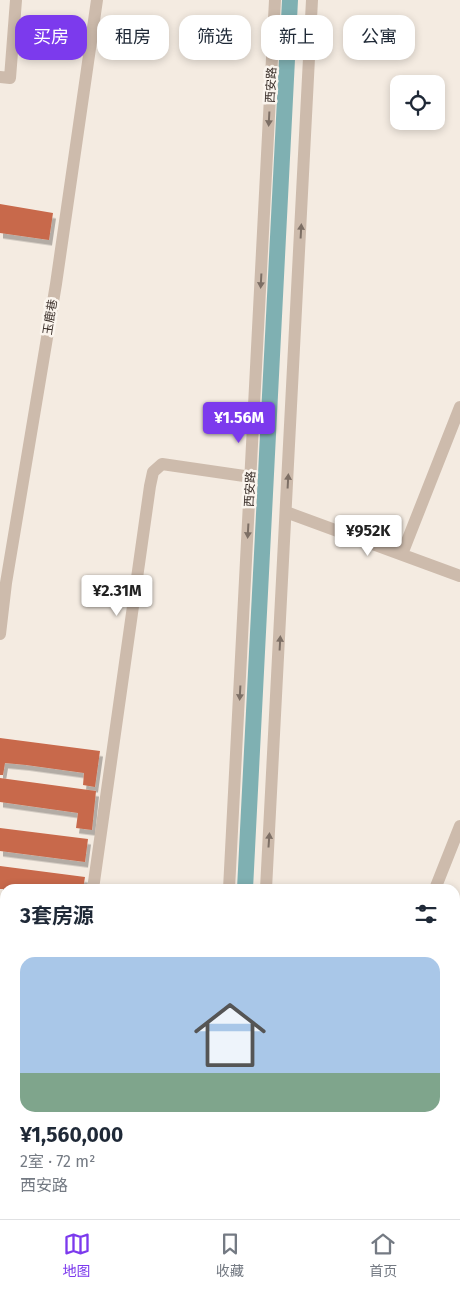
<!DOCTYPE html>
<html lang="zh">
<head>
<meta charset="utf-8">
<style>
	:root { --surface:#fff; --page:#f2f2f3; --text:#1f2937; --muted:#747a83; --line:#e0e1e3; --accent:#7c3aed }
	body { margin:0; font-family:"Fira Sans","Noto Sans SC",sans-serif; background:var(--page); color:var(--text); height:100vh; display:flex; flex-direction:column; font-size:19px; white-space:nowrap }
	* { box-sizing:border-box; margin:0 }
	p { font-size:16px; color:var(--muted) }
	.icon { flex:none; width:28px; height:28px; fill:none; stroke:currentColor; stroke-width:2; stroke-linecap:round; stroke-linejoin:round }
	.map { position:relative; flex:1; overflow:hidden }
	.sheet { position:absolute; left:0px; top:884px; width:460px; height:336px; display:flex; flex-direction:column; background:var(--surface); border-radius:15px 15px 0 0; box-shadow:0 2px 8px #0003 }
	.sheet>* { flex:none }
	.guide { position:absolute; left:15px; top:15px; width:430px; height:45px; display:flex; gap:10px }
	.buttons { position:absolute; left:390px; top:75px; display:grid; gap:10px }
	.buttons a { display:grid; place-items:center; width:55px; height:55px; border-radius:10px; background:var(--surface); box-shadow:0 2px 8px #0003; font-size:25px }
	.price { position:absolute; translate:-50% -42px; padding:0 11px; border-radius:5px; background:#fff; color:#222; font-size:16px; line-height:32px; filter:drop-shadow(0 1px 2px #0008) }
	.price::after { content:''; position:absolute; left:50%; top:30px; width:15px; height:11px; margin-left:-8px; background:inherit; clip-path:polygon(0 0,100% 0,50% 100%) }
	.price.selected { background:var(--accent); color:#fff }
	ul { padding:0; list-style:none }
	li { display:grid; align-content:center; gap:10px; height:265px; padding:0 20px }
	li+li { border-top:1px solid var(--line) }
	li span { display:grid; place-items:center; height:155px; border-radius:15px; color:#555 }
	li>.icon { margin-inline-start:auto }
	span .icon { width:90px; height:90px; fill:#fffc; stroke-width:1 }
	li b { font-size:21px }
	h2 { display:flex; justify-content:space-between; align-items:center; height:60px; padding:0 20px; font-size:21px }
	.pill { padding:0 18px; border-radius:15px; background:var(--surface); box-shadow:0 2px 8px #0003; font-size:18px; line-height:45px }
	.pill.selected { background:var(--accent); color:#fff }
	.dock { display:flex; justify-content:space-around; align-items:center; height:70px; border-top:1px solid var(--line); background:var(--surface); font-size:14px; color:var(--muted) }
	.dock a { display:grid; justify-items:center; gap:2px }
	.dock .selected { color:var(--accent) }
	.map>svg:first-child { display:block }
	.water { fill:#7fb0b2 }
	.building { fill:#c8694b; filter:url(#shadow) }
	.lines { fill:none; stroke-linecap:round; stroke-linejoin:round }
	.minor { stroke:#cdbbac; stroke-width:12 }
	.oneway { fill:#7d6f65 }
	.labels { text-anchor:middle; stroke-width:5; stroke-linejoin:round; paint-order:stroke }
	.street-label { font-size:12px; fill:#3b302b; stroke:#fbf5ee }
</style>
</head>
<body>
<div class="map">
<svg width="460" height="1219" viewBox="0 0 460 1219">
	<defs>
		<filter id="shadow"><feDropShadow dx="3" dy="5.5" stdDeviation="0" flood-color="#0004"/></filter>
	</defs>
	<rect width="100%" height="100%" fill="#f4ebe1"/>
	<path class="water" d="M282 0H298L253 889H237Z
		M460 966V1015L455 1027V980Z"/>
	<path class="building" d="M0 204 53 213 49 240 0 233Z
		M0 738 100 751 95 787 83 785 84 773 26 765 5 763 3 775H0Z
		M0 778 96 791 92 830 76 828 78 813 0 802Z
		M0 828 88 839 85 862 0 851Z
		M0 866 85 877 83 889H0Z
		M0 911 5 912V935H0Z
		M0 952H5V976H0Z
		M0 1001 5 1002V1023L0 1022Z
		M0 1038 5 1039V1061L0 1060Z
		M0 1083H5V1107L0 1106Z
		M460 1087V1108L455 1106V1100Z
		M0 1134H5V1154L0 1153Z
		M455 1137 460 1139V1219H406L408 1215H455Z"/>
	<g class="lines">
		<path class="minor" d="M0 77 10 78 16 0
			M286 512 460 576
			M402 554 460 407
			M0 634 6 583 56 284 97 0
			M93 889 150 486 153 472 162 464 251 477
			M229 889 275 0
			M266 889 312 0
			M435 889 460 826
			M455 1068 460 1055
			M455 1121 460 1123
			M48 1219 49 1215
			M208 1219 209 1215
			M246 1219V1215
			M396 1219 398 1215"/>
	</g>
	<defs><path id="oneway-solid" d="M-6-.8H1V-3.2L6.5 0L1 3.2V.8H-6Z" transform="scale(1.25)"/></defs>
	<g class="oneway">
		<use href="#oneway-solid" transform="translate(269 119) rotate(93)"/>
		<use href="#oneway-solid" transform="translate(301 231) rotate(-87)"/>
		<use href="#oneway-solid" transform="translate(261 281) rotate(93)"/>
		<use href="#oneway-solid" transform="translate(288 481) rotate(-87)"/>
		<use href="#oneway-solid" transform="translate(248 531) rotate(93)"/>
		<use href="#oneway-solid" transform="translate(280 643) rotate(-87)"/>
		<use href="#oneway-solid" transform="translate(240 693) rotate(93)"/>
		<use href="#oneway-solid" transform="translate(269 840) rotate(-86)"/>
	</g>
	<g class="labels">
		<g class="street-label">
			<text transform="translate(271 85) rotate(-87)" y="4">西安路</text>
			<text transform="translate(50 317) rotate(-81)" y="4">玉鹿巷</text>
			<text transform="translate(250 489) rotate(-87)" y="4">西安路</text>
		</g>
	</g>
</svg>
<div class="buttons">
<a><svg class="icon" aria-label="locate" viewBox="0 0 24 24"><circle cx="12" cy="12" r="6"/><path d="M12 2v4M12 18v4M2 12h4M18 12h4"/></svg></a>
</div>
<b class="price selected" style="left:239px;top:444px">¥1.56M</b>
<b class="price" style="left:368px;top:557px">¥952K</b>
<b class="price" style="left:117px;top:617px">¥2.31M</b>
<div class="guide">
<a class="pill selected">买房</a>
<a class="pill">租房</a>
<a class="pill">筛选</a>
<a class="pill">新上</a>
<a class="pill">公寓</a>
</div>
<section class="sheet">
<h2>3套房源<svg class="icon" aria-label="filters" viewBox="0 0 24 24"><path d="M4 7h16M4 17h16"/><circle cx="9" cy="7" r="2"/><circle cx="15" cy="17" r="2"/></svg></h2>
<ul>
<li><span style="background:linear-gradient(#a9c7e8 75%,#7fa58c 0)"><svg class="icon" aria-label="home" viewBox="0 0 24 24"><path d="M3 11l9-7 9 7M6 9v11h12V9"/></svg></span><div><b>¥1,560,000</b><p>2室 · 72 m²</p><p>西安路</p></div></li>
</ul>
</section>
</div>
<nav class="dock">
<a class="selected"><svg class="icon" aria-label="map" viewBox="0 0 24 24"><path d="M3 6l6-2 6 2 6-2v14l-6 2-6-2-6 2zM9 4v14M15 6v14"/></svg>地图</a>
<a><svg class="icon" aria-label="saved" viewBox="0 0 24 24"><path d="M7 4h10v16l-5-4-5 4z"/></svg>收藏</a>
<a><svg class="icon" aria-label="home" viewBox="0 0 24 24"><path d="M3 11l9-7 9 7M6 9v11h12V9"/></svg>首页</a>
</nav>
</body>
</html>
